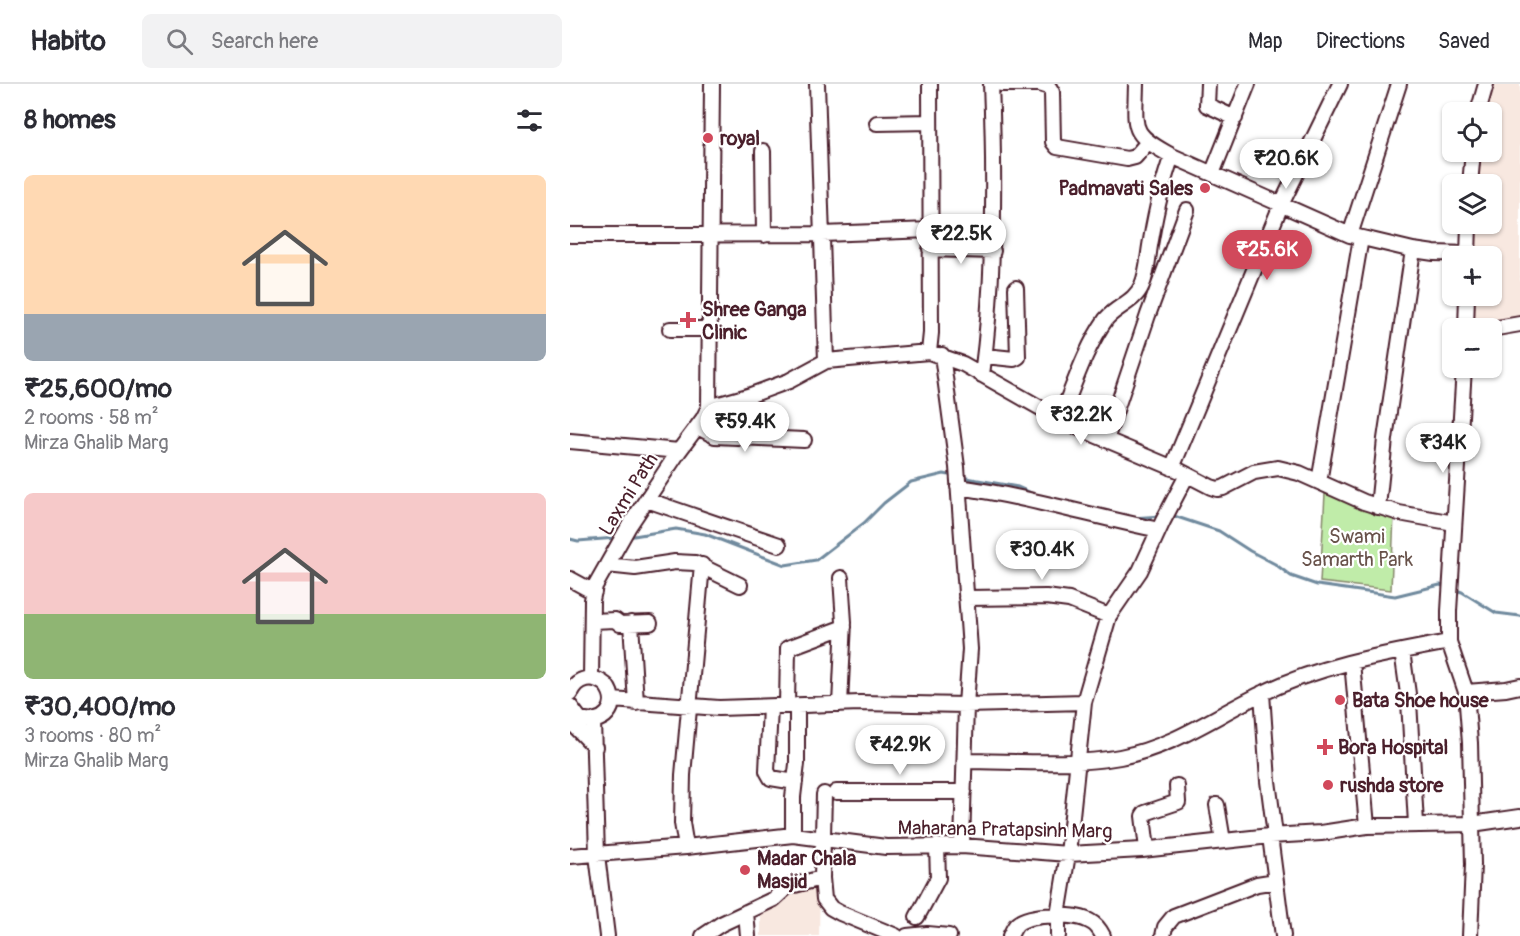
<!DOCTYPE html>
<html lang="en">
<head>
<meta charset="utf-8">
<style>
	:root { --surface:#fff; --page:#f2f2f3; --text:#2b2b33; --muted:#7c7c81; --line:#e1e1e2; --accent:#d1495b }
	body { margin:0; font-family:Pangolin,sans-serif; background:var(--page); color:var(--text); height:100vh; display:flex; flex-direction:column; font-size:22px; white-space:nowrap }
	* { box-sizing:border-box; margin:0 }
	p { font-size:20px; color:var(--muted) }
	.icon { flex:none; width:33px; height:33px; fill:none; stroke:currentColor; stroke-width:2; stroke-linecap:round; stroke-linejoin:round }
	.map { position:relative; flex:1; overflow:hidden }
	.side { display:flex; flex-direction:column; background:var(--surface); width:570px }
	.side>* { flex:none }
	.controls { position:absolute; left:872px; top:18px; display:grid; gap:12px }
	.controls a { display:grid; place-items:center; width:60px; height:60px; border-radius:9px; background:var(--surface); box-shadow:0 2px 4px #0004; font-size:30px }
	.price { position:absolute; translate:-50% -51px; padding:0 14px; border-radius:21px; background:#fff; color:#222; font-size:20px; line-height:39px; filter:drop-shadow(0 2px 3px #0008) }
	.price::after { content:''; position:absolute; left:50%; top:36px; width:18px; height:14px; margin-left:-9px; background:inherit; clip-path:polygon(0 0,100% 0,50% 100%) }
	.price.active { background:var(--accent); color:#fff }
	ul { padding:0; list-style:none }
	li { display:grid; align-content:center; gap:12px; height:318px; padding:0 24px }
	li span { display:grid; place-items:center; height:186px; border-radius:9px; color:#555 }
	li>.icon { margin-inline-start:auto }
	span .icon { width:108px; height:108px; fill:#fffc; stroke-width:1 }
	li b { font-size:26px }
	h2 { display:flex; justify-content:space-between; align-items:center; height:72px; padding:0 24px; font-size:26px }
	header { display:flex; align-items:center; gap:36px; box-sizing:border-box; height:84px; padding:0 30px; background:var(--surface); border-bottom:2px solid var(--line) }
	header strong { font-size:28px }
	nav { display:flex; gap:33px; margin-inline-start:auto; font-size:21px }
	.search { width:420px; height:54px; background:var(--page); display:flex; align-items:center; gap:15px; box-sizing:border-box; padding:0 21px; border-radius:9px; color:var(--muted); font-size:22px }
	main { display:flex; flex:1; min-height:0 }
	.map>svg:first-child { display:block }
	.built { fill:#f8e8e0 }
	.green { fill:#c0eca9; stroke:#85866a; stroke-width:1.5 }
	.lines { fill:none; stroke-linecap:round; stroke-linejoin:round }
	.stream { stroke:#708a9e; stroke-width:3 }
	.minor-casing { stroke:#4a1f2b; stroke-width:18 }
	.minor { stroke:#fff; stroke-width:14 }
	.poi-dot { fill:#d1495b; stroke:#fff; stroke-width:2 }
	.labels { text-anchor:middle; stroke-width:4.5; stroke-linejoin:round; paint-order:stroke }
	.poi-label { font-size:20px; font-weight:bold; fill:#4a1f2b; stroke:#fff; text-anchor:start }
	.street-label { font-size:20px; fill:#4a1f2b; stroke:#fff }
	.park-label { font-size:20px; fill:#68524a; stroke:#fff }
</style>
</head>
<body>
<header>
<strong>Habito</strong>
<div class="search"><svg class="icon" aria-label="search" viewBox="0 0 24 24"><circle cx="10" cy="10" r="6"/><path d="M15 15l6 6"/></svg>Search here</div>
<nav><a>Map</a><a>Directions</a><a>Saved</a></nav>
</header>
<main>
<section class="side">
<h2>8 homes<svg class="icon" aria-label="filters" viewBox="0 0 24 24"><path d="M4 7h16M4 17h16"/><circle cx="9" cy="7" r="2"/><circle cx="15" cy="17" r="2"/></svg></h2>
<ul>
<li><span style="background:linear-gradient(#ffd9b3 75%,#9aa5b1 0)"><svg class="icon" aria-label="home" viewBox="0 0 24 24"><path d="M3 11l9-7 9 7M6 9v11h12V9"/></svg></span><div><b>₹25,600/mo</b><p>2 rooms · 58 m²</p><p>Mirza Ghalib Marg</p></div></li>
<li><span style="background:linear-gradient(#f6c9c9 65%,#8fb573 0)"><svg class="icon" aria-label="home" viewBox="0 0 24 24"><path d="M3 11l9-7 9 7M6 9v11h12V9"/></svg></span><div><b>₹30,400/mo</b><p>3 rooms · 80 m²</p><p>Mirza Ghalib Marg</p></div></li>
</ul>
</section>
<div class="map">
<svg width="950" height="852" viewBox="0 0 950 852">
	<rect width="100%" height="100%" fill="#fff"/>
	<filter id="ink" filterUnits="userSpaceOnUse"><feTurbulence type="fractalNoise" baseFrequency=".0167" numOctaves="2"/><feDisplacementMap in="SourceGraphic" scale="12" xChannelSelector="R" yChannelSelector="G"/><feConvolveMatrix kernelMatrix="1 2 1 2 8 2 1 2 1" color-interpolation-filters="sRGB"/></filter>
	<g filter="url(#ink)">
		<path class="built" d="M919 0H950V232L899 244 900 212H921V172H901V140H921V100H904L909 68H921V28H915Z
			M250 802 249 852H191V830L217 813Z"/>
		<path class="green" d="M755 410 824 430 821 506 750 498Z"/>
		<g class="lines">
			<path class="stream" d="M391 393 448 403 466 411
				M601 431 649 447 680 467 705 480 721 492 747 501 825 512 870 501 877 503
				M562 434 591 432
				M58 453 106 445 135 450 215 481 246 476 294 439 314 419 341 398 374 390 384 392
				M0 455 8 457 46 454
				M883 505 892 508 926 529 950 532"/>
			<g class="minor-casing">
				<path id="minor" d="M247 0 256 277
					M431 0H469L479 3 482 8 483 58 487 63 557 75 565 73 578 58
					M566 0C565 47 560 49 602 72L780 151 843 166 864 169 898 170
					M638 0 637 21 665 34
					M908 28 916 0
					M307 39 360 38
					M193 67 194 151
					M642 90 678 0
					M900 100 903 68
					M0 151 252 150 360 146
					M780 151 829 0
					M360 165 423 167
					M898 172 899 140
					M896 244 897 212
					M100 245H140
					M921 245 950 240
					M359 268 361 249 360 0
					M372 271 387 383 400 565 396 621 392 762
					M415 272 444 275 448 273 446 204
					M894 284 879 527V558L896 608 900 659 903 780 900 852
					M412 291C425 195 425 97 421 0
					M139 323 178 312 219 297 256 277 359 268 393 280 490 335 525 351 608 386 641 403 647 405 653 404 684 388 708 384 729 389 794 418 829 429 884 439
					M490 335C504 301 515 265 536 235 547 222 565 218 572 201 578 187 578 171 581 156 586 127 592 99 602 72
					M128 343 145 352 234 356
					M536 356 578 231 617 126
					M0 357 109 367
					M602 384 711 121 770 0
					M749 398 791 154
					M388 403C455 412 521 432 589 446
					M77 416 209 461
					M808 423 815 355 843 166
					M37 481 65 484 105 478 125 479 170 501
					M0 495 24 508
					M396 514 476 513 499 516 539 532
					M22 537 45 536 50 540 80 539
					M61 539 66 619
					M832 567 839 617 846 740
					M782 578 797 742
					M21 594 22 516 25 502 59 442 109 367 133 335 139 323 142 0
					M896 608 936 605 950 602
					M0 609C7 593 23 590 36 601 52 622 33 644 9 634L0 622
					M692 609 698 697 705 751
					M42 616 149 624 290 619 396 621 514 618
					M270 620 274 538 271 494
					M217 622 218 564 274 543
					M200 623 197 687 201 694 225 698
					M0 637 25 663
					M23 637 27 771 37 852
					M395 677C444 677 501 682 550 673 603 663 643 633 691 610 750 581 815 570 879 558
					M266 708H394
					M254 710 252 794 254 815 261 824 270 829 326 852
					M647 721 653 757
					M223 751V713L227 680V621
					M700 752 713 852
					M116 763 112 739 113 691 132 481
					M577 765 573 732 575 729 608 718 607 702
					M0 772 116 763 223 751 316 763 392 762 498 770 572 766 700 752 751 749 797 742 902 740 950 733
					M176 828 178 852
					M347 833 368 794 367 762
					M133 852 151 840 204 815 217 803 252 794
					M337 852 357 850 379 852
					M440 852C442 848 444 843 447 840 460 829 507 829 521 838 527 841 530 846 533 852
					M488 852V831L498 770 514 618 539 532 570 487 593 437 617 391
					M593 852 595 843 604 832 687 800 706 797"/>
			</g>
			<use href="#minor" class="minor"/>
		</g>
	</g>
	<g class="poi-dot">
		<circle cx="138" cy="54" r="6"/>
		<circle cx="635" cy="104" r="6"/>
		<path d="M115 227h6v6h6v6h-6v6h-6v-6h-6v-6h6z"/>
		<circle cx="770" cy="616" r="6"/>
		<path d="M752 654h6v6h6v6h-6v6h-6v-6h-6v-6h6z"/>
		<circle cx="758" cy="701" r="6"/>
		<circle cx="175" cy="786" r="6"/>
	</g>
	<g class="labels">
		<g class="poi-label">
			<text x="150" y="61">royal</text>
			<text x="623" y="111" text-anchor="end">Padmavati Sales</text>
			<text x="132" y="232">Shree Ganga<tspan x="132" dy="23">Clinic</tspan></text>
			<text x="782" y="623">Bata Shoe house</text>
			<text x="768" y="670">Bora Hospital</text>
			<text x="770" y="708">rushda store</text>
			<text x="187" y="781">Madar Chala<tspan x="187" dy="23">Masjid</tspan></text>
		</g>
		<g class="street-label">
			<text transform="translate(58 410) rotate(-58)" y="7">Laxmi Path</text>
			<text transform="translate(435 745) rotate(1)" y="7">Maharana Pratapsinh Marg</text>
		</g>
		<g class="park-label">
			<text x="787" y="459">Swami<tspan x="787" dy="23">Samarth Park</tspan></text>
		</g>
	</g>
</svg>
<div class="controls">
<a><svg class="icon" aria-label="locate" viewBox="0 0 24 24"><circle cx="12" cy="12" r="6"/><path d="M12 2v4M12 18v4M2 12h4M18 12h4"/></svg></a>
<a><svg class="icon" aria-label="layers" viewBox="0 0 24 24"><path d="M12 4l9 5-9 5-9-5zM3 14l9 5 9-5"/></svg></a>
<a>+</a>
<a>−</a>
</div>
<b class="price" style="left:716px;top:106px">₹20.6K</b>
<b class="price" style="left:391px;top:181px">₹22.5K</b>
<b class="price active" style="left:697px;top:197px">₹25.6K</b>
<b class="price" style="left:511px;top:362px">₹32.2K</b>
<b class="price" style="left:175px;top:369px">₹59.4K</b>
<b class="price" style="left:873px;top:390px">₹34K</b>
<b class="price" style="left:472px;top:497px">₹30.4K</b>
<b class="price" style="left:330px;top:692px">₹42.9K</b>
</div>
</main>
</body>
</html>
